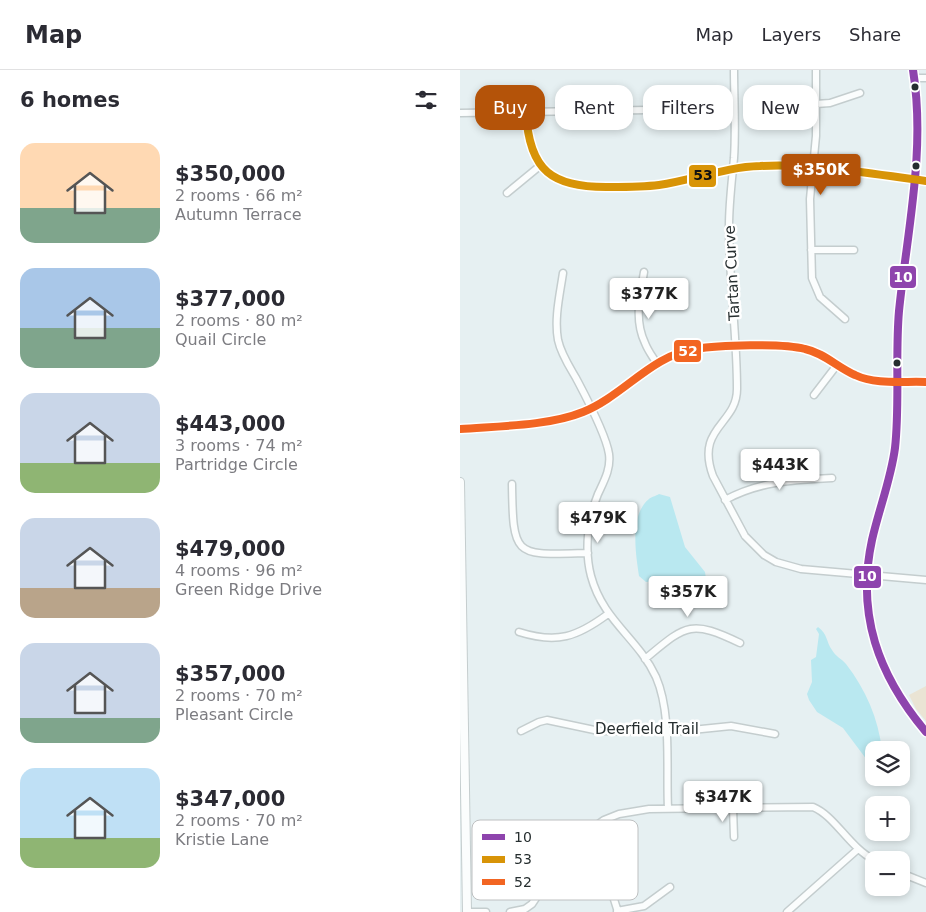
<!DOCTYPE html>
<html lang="en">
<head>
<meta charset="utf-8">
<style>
	:root { --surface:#fff; --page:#f2f2f3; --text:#2b2b33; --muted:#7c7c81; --line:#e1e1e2; --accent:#b45309 }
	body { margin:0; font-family:"DejaVu Sans",sans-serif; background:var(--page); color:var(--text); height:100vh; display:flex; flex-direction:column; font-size:19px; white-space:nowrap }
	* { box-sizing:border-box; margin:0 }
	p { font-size:16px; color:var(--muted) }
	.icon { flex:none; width:28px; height:28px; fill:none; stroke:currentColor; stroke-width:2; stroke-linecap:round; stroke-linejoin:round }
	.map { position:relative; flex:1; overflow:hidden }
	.details { display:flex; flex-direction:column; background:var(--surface); width:460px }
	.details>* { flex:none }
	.guide { position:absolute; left:15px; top:15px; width:375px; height:45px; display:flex; gap:10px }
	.controls { position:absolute; left:405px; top:671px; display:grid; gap:10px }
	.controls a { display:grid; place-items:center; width:45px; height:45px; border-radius:10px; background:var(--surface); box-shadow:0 2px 8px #0003; font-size:25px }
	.price { position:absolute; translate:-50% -42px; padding:0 11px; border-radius:5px; background:#fff; color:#222; font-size:16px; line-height:32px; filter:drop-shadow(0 1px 2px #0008) }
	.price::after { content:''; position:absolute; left:50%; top:30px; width:15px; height:11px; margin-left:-8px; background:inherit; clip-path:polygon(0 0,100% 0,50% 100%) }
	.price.on { background:var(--accent); color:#fff }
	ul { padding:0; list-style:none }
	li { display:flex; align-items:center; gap:15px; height:125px; padding:0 20px }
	li span { display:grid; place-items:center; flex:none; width:140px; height:100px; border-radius:15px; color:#555 }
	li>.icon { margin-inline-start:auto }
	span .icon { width:60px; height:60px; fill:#fffc; stroke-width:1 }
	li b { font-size:21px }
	h2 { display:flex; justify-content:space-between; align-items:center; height:60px; padding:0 20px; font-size:21px }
	.chip { padding:0 18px; border-radius:15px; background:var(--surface); box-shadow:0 2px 8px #0003; font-size:18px; line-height:45px }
	.chip.on { background:var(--accent); color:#fff }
	header { display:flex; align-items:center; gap:30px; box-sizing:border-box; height:70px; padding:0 25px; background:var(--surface); border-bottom:1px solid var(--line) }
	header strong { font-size:24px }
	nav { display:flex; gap:28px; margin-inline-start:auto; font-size:18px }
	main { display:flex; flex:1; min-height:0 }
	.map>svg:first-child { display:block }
	.green { fill:#eae4d4 }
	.water { fill:#b9e8f0 }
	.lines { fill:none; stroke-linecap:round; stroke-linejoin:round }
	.minor-casing { stroke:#c4cdce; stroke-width:9 }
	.major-casing { stroke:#c4cdce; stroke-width:10 }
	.minor { stroke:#fbfdfd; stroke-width:6 }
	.major { stroke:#fbfdfd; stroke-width:8 }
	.bus-1-casing { stroke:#fff; stroke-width:11 }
	.bus-2-casing { stroke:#fff; stroke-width:11 }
	.bus-3-casing { stroke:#fff; stroke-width:11 }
	.bus-1 { stroke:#8e44ad; stroke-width:8 }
	.bus-2 { stroke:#d89407; stroke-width:8 }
	.bus-3 { stroke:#f26522; stroke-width:8 }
	.bus-dot { fill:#262e2f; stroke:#fff; stroke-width:2 }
	.labels { text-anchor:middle; stroke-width:5; stroke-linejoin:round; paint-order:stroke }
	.street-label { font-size:15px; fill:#262e2f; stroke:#fff }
	.key { fill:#fff; stroke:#bec0c1; stroke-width:1 }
	.key-label { font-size:14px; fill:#262e2f }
	.line-badge { stroke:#fff; stroke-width:2 }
	.badge-label { font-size:14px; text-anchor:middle; font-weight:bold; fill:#fff }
	.pale-badge-label { font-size:14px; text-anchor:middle; font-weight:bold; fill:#111 }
</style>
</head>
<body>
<header>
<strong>Map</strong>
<nav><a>Map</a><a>Layers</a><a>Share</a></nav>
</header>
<main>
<section class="details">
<h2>6 homes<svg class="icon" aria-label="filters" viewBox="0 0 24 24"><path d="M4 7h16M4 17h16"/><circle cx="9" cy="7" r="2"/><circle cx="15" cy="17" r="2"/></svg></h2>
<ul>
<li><span style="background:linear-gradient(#ffd9b3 65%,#7fa58c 0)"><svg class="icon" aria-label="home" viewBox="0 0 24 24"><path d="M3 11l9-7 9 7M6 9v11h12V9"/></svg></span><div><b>$350,000</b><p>2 rooms · 66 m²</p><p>Autumn Terrace</p></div></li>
<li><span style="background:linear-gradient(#a9c7e8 60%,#7fa58c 0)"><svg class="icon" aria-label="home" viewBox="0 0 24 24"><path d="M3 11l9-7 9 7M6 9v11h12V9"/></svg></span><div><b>$377,000</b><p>2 rooms · 80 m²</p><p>Quail Circle</p></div></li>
<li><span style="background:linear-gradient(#c9d6e8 70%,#8fb573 0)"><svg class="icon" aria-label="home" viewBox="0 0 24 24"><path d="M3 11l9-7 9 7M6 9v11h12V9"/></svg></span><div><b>$443,000</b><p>3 rooms · 74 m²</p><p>Partridge Circle</p></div></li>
<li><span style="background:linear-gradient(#c9d6e8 70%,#b9a48a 0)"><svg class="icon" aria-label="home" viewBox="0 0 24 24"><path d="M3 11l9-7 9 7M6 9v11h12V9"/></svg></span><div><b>$479,000</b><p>4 rooms · 96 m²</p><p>Green Ridge Drive</p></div></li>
<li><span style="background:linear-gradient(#c9d6e8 75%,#7fa58c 0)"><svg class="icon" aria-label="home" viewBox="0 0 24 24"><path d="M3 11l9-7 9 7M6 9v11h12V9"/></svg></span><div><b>$357,000</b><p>2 rooms · 70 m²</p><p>Pleasant Circle</p></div></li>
<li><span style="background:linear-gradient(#bfe0f5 70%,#8fb573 0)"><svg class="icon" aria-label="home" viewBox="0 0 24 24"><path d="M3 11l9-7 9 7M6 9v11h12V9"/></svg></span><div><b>$347,000</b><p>2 rooms · 70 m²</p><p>Kristie Lane</p></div></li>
</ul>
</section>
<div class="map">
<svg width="466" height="842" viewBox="0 0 466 842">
	<rect width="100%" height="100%" fill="#e6f0f2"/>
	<path class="green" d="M466 616V651L456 639 449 625Z"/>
	<path class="water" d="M199 424 210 427 225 477 245 502 246 509 240 515 214 508 186 512 179 506C176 485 169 445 189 429 191 427 196 426 199 424Z
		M358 557C368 564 366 572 372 580 375 586 382 589 386 594 406 620 418 648 422 680H414V688L407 690 383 658 357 642 349 630 347 624 352 612 351 590 356 587 359 564 356 559Z"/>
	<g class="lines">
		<g class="minor-casing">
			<path id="minor" d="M274 0C274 29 276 58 274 88 272 110 269 133 269 156 269 211 277 264 277 319 277 355 235 357 253 406L285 466 304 485 316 492 341 499 466 510
				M356 0V66L350 129 352 208 360 227 385 249
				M453 0C466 80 447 162 439 241 435 287 440 333 435 378 431 409 419 439 412 470 396 544 418 605 466 662
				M454 8H466
				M356 34 370 33 400 23
				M66 42C69 101 92 118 150 117 167 117 183 117 199 115 233 110 266 97 300 96 355 93 412 104 466 111
				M0 43 188 40
				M47 123 81 95
				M351 180H394
				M184 202C180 226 174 250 185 273 188 281 193 287 197 294
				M103 203C100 224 94 248 98 270 101 284 109 296 116 308 126 327 146 364 149 384 151 399 144 411 138 424 128 449 124 479 131 506 143 551 178 568 196 607 212 644 206 698 208 738
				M354 325 377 295
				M0 359C37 356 89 356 123 342 163 326 192 285 235 279 258 275 323 273 345 279 364 283 377 297 395 305 416 315 443 311 466 312
				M52 414C53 489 55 485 128 483
				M265 430C300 411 334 410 372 408
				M59 562C97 574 117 567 148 544
				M185 589C226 555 230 549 280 573
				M61 661 79 652 87 650 139 661H222L271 656 315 664
				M273 738 274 767
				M74 758 146 815 152 823 158 842
				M441 803 466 813
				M157 841 184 836 210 817
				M7 842H26
				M50 842 65 839 72 834 106 783 120 767 144 750 159 744 189 739 353 737C375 746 389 777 414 790
				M327 842 397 780"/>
		</g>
		<g class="major-casing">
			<path id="major" d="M0 412 7 842"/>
		</g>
		<use href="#minor" class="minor"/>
		<use href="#major" class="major"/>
		<g class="bus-1-casing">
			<path id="bus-1" d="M453 0C466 80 447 162 439 241 435 287 440 333 435 378 431 409 419 439 412 470 396 544 418 605 466 662"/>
		</g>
		<g class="bus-2-casing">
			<path id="bus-2" d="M66 42C69 101 92 118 150 117 167 117 183 117 199 115 233 110 266 97 300 96 355 93 412 104 466 111"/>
		</g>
		<g class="bus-3-casing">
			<path id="bus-3" d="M0 359C37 356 89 356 123 342 163 326 192 285 235 279 258 275 323 273 345 279 364 283 377 297 395 305 416 315 443 311 466 312"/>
		</g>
		<use href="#bus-1" class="bus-1"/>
		<use href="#bus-2" class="bus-2"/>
		<use href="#bus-3" class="bus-3"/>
	</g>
	<g class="bus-dot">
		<circle cx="455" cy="17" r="4.5"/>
		<circle cx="456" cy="96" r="4.5"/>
		<circle cx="437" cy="293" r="4.5"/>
	</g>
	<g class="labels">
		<g class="street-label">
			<text transform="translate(272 203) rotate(-93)" y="5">Tartan Curve</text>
			<text x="187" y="664">Deerfield Trail</text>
		</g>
	</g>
	<rect x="12" y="750" width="166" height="80" rx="8" class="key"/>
	<rect x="22" y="764" width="23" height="6" fill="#8e44ad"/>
	<rect x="22" y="786" width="23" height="7" fill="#d89407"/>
	<rect x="22" y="809" width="23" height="6" fill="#f26522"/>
	<g class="key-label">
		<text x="54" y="772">10</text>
		<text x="54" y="794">53</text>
		<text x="54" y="817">52</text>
	</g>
	<g class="line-badge">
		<rect x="228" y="94" width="29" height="24" rx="5" fill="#d89407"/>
		<rect x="429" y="195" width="28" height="24" rx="5" fill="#8e44ad"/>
		<rect x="213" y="269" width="29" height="24" rx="5" fill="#f26522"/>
		<rect x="393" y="495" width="29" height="24" rx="5" fill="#8e44ad"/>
	</g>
	<g class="badge-label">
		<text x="443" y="212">10</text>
		<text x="228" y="286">52</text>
		<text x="407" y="511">10</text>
	</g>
	<g class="pale-badge-label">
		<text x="243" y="110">53</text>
	</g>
</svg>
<div class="controls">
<a><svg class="icon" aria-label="layers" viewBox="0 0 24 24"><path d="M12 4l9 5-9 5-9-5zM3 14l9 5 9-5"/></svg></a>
<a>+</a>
<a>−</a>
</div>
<b class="price on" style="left:361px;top:126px">$350K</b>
<b class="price" style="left:189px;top:250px">$377K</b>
<b class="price" style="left:320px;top:421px">$443K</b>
<b class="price" style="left:138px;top:474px">$479K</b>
<b class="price" style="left:228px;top:548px">$357K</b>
<b class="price" style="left:263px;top:753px">$347K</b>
<div class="guide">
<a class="chip on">Buy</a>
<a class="chip">Rent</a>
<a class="chip">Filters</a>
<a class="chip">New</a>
</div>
</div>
</main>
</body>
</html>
